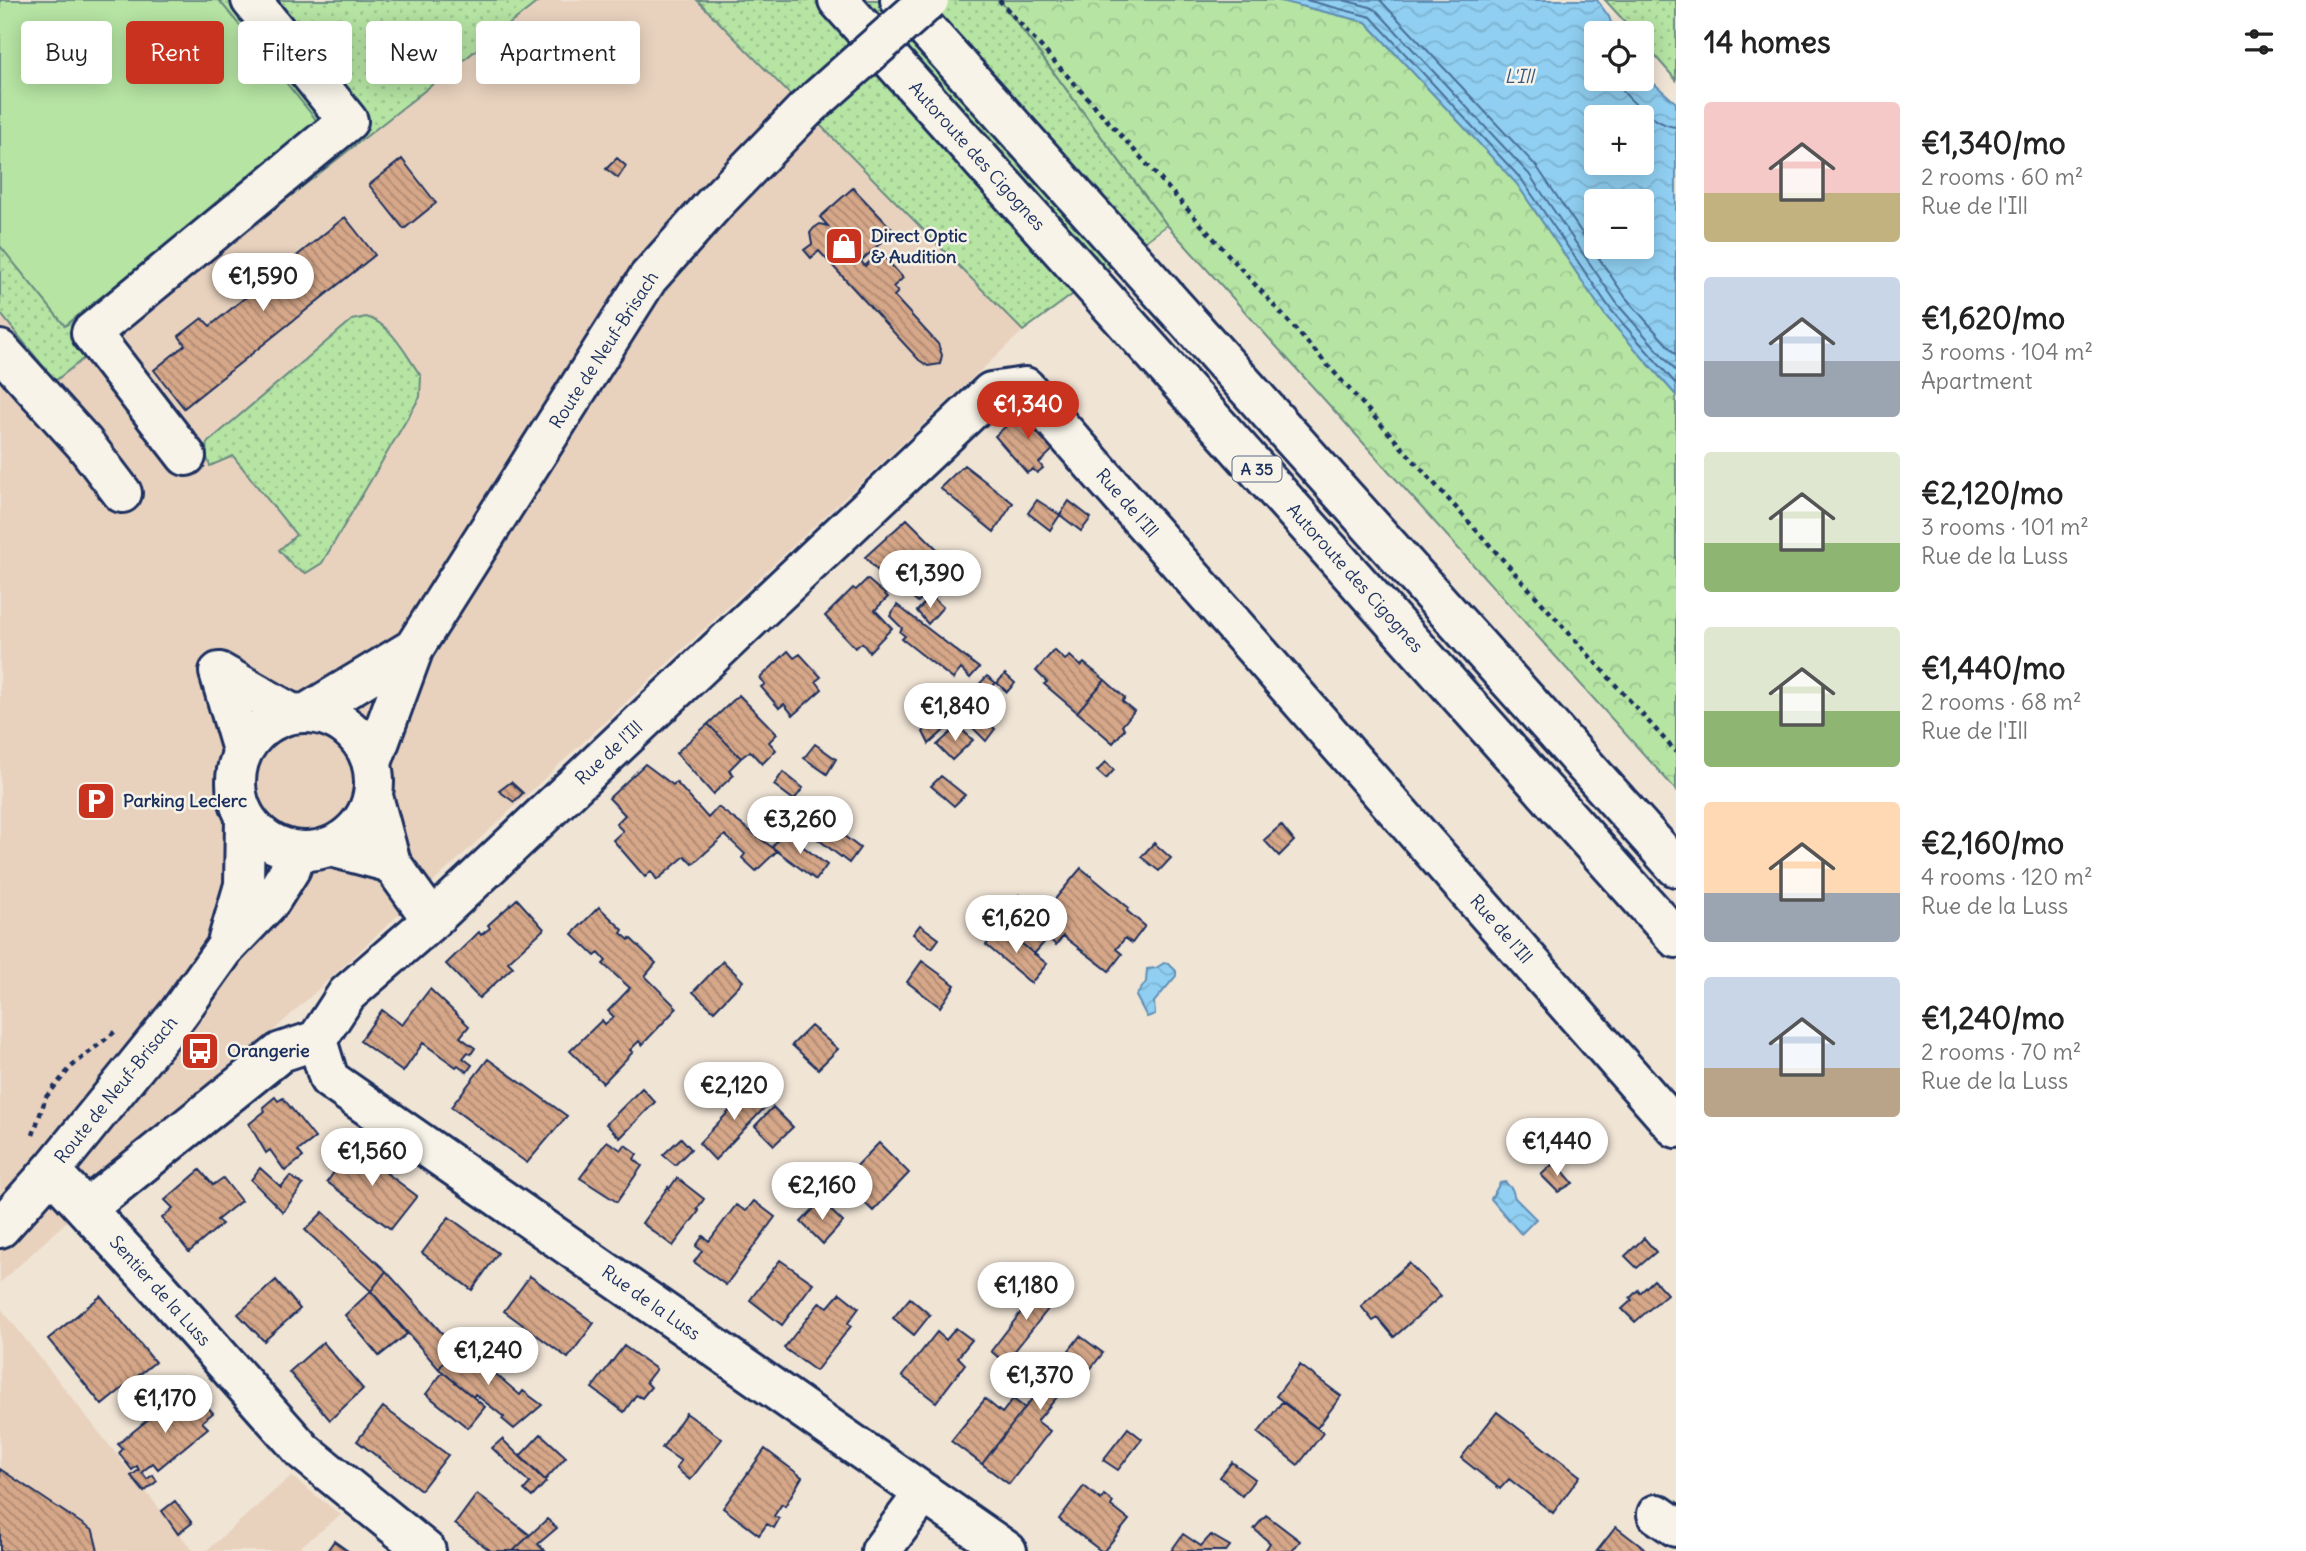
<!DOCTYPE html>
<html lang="en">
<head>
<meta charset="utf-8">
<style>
	:root { --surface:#fff; --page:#f6f6f6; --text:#222; --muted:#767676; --accent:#c8321e }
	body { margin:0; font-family:Delius,sans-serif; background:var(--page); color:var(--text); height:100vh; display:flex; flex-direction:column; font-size:26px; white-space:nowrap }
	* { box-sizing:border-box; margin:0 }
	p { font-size:23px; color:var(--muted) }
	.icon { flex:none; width:38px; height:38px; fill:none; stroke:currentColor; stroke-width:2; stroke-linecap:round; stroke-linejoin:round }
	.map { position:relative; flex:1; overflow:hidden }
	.panel { display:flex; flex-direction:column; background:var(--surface); width:630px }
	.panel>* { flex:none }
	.guide { position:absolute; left:21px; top:21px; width:665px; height:63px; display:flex; gap:14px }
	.controls { position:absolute; left:1584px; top:21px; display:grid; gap:14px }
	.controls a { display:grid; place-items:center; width:70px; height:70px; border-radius:7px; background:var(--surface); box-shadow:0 4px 18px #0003; font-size:35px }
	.price { position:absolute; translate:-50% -60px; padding:0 16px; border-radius:24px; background:#fff; color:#222; font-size:23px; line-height:46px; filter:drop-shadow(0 2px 4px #0008) }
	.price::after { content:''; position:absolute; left:50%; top:42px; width:21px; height:16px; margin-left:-10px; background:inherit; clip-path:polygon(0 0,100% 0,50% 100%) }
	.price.active { background:var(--accent); color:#fff }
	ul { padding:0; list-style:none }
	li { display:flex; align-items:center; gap:21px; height:175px; padding:0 28px }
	li span { display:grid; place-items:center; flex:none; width:196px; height:140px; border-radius:7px; color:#555 }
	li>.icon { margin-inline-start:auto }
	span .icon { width:84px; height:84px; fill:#fffc; stroke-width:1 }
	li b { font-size:30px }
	h2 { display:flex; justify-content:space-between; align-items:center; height:84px; padding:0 28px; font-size:30px }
	.tag { padding:0 24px; border-radius:7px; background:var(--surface); box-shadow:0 4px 18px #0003; font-size:24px; line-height:63px }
	.tag.active { background:var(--accent); color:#fff }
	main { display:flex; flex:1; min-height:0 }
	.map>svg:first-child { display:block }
	.built { fill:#e8d2be }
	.green { fill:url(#green-dots); stroke:#688a80; stroke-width:2 }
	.forest { fill:url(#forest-crowns); stroke:#688a80; stroke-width:2 }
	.pitch { fill:#b5e4a3; stroke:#688a80; stroke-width:2 }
	.water { fill:url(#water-waves); stroke:#618fb6; stroke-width:2; fill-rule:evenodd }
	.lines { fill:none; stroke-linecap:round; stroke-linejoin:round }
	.shore { stroke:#4a6f99; stroke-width:2 }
	.building { fill:url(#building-back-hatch); stroke:#1b2f5e; stroke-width:2 }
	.minor-casing { stroke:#1b2f5e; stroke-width:44 }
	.major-casing { stroke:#1b2f5e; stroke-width:44 }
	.highway-casing { stroke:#1b2f5e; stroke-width:44 }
	.path { stroke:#1b2f5e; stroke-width:4.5; stroke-dasharray:5 5; stroke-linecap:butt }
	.minor { stroke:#f7f3e8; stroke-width:38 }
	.major { stroke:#f7f3e8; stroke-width:38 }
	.highway { stroke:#f7f3e8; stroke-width:38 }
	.major-bridge-casing { stroke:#1b2f5e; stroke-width:44; stroke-linecap:butt }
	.major-bridge { stroke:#f7f3e8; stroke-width:38 }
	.labels { text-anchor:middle; stroke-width:5; stroke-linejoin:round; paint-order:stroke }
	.shield { fill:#f7f3e8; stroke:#5d6a87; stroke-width:2 }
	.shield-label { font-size:16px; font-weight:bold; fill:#1b2f5e }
	.street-label { font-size:18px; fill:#1b2f5e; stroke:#f7f3e8 }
	.poi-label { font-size:18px; font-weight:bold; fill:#1b2f5e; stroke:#f7f3e8; text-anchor:start }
	.water-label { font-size:19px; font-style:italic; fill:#385783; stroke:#f7f3e8 }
</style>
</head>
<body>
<main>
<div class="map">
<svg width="1676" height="1551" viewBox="0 0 1676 1551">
	<defs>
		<pattern id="green-dots" width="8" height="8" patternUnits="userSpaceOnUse" patternTransform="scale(1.75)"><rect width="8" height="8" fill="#b5e4a3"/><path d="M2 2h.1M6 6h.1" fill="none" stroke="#9bc48f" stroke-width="1.8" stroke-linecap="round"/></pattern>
		<pattern id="forest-crowns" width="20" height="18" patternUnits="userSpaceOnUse" patternTransform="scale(1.75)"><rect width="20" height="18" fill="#b5e4a3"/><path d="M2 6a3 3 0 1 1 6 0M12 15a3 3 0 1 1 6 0" fill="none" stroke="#9bc48f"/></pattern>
		<pattern id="water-waves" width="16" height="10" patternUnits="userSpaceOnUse" patternTransform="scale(1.75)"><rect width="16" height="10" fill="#90cff1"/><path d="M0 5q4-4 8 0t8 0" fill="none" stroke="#7cb2d1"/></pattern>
		<pattern id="building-back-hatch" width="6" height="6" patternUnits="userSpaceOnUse" patternTransform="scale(1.75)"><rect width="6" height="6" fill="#d6a788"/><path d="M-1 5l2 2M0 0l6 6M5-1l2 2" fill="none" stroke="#ad8872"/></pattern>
	</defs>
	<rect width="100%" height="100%" fill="#f0e4d5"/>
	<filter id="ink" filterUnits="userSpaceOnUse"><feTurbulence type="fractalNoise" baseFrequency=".0143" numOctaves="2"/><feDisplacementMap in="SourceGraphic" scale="14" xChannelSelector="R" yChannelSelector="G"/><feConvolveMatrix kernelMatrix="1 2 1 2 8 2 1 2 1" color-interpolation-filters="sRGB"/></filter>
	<g filter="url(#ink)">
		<path class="built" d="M540 0H697L1023 331 377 935 0 1283V313L56 381Z
			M0 1307 193 1551H0Z
			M291 1476 341 1515 295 1551H206Z"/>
		<path class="green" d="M0 0H540L55 381 0 313Z
			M697 0H1000L1167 225 1023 331Z
			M1605 0H1676V80L1642 41V33H1635Z
			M366 317C391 323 407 357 421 376L420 397 322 563 306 573 295 568 279 550 296 535 233 456 210 466 206 455 207 443 352 320Z"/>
		<path class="forest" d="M1000 0H1277L1366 22 1517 184 1605 315 1676 395V790L1167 225Z"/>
		<path class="pitch" d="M0 0H219L318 122 65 326 0 246Z"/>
		<path class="water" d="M1277 0H1597L1609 17 1615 33H1596V79H1642V73L1676 103V395L1605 315 1517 184 1366 22ZM1596 117H1642V163H1596ZM1596 201H1642V247H1596Z
			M1164 963 1169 964 1176 971V976L1154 1002 1155 1014 1147 1017 1136 996 1146 982 1147 969 1156 968Z
			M1505 1182 1512 1189 1515 1198 1536 1219 1521 1234 1491 1199 1500 1183Z"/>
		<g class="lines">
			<path class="shore" d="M1306 0 1371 17 1522 180 1611 310 1676 384
				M1343 0 1370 7 1377 11 1529 174 1618 305 1676 371
				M1380 0 1537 167 1626 298 1676 355
				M1616 79C1622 96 1657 126 1676 127"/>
		</g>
		<path class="building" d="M617 158 626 166 618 178 606 169Z
			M402 159 436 203 404 229 369 185Z
			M853 188 894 231 861 261 865 266 880 252 903 278 893 287 898 292 894 296 938 344 942 355 940 364 928 366 919 360 819 251 811 258 804 250 812 244 810 233 814 228 820 224 828 226 820 217Z
			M345 217 375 255 184 408 154 370 185 345 179 336 202 318 210 326Z
			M1027 407 1060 443 1039 463 1043 468 1037 473 1033 469 1027 473 995 436Z
			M964 465 1013 503 994 532 940 488Z
			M1037 500 1060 515 1050 530 1028 513Z
			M1069 501 1091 518 1081 531 1060 515Z
			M907 519 941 553 937 556 951 570 918 602 902 589 898 593 865 557Z
			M867 579 888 597 875 610 892 628 869 652 862 643 855 648 825 616 853 588 856 590Z
			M931 596 943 607 928 624 917 611Z
			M897 605 979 668 970 678 961 669 953 679 902 639 905 636 900 632 902 628 890 616Z
			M1054 650 1065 660 1070 656 1081 666 1084 663 1105 680 1077 712 1044 684 1047 682 1036 671Z
			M788 651 794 658 800 654 821 677 816 681 822 689 793 715 784 704 779 708 761 687 765 684 760 678Z
			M1005 674 1015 683 1007 692 997 683Z
			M987 676 996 683 929 744 923 732 950 705 951 708 962 696 967 697Z
			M1105 680 1125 698 1122 701 1134 711 1122 726 1125 729 1113 743 1077 712Z
			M739 695 777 734 769 742 776 750 762 764 750 751 741 758 708 724Z
			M977 713 995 729 986 741 968 723Z
			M708 724 741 758 729 770 734 775 713 794 676 753Z
			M958 726 973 740 952 760 937 745Z
			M815 744 836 759 827 774 804 758Z
			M1106 762 1114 770 1106 779 1097 771Z
			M645 764 673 785 676 782 708 818 718 807 777 851 756 871 742 858 745 854 725 835 693 864 685 856 657 880 651 871 645 877 613 840 623 831 616 824 625 815 609 798Z
			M783 772 803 788 794 800 774 785Z
			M941 776 965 795 954 806 931 786Z
			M511 782 523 793 514 802 499 791Z
			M816 815 860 848 849 863 806 830Z
			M1281 825 1294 841 1279 856 1264 840Z
			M784 832 827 865 816 880 772 847Z
			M1154 843 1171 858 1159 871 1141 857Z
			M1081 868 1129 908 1127 911 1145 926 1132 943 1125 938 1116 949 1122 954 1109 971 1063 936 1056 945 1048 938 1034 954 996 922 1019 895 1041 916Z
			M517 899 544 929 508 962 513 967 479 998 446 964 479 932 481 935 490 928 488 925Z
			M599 907 623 930 621 933 629 940 630 938 656 963 645 976 677 1008 642 1045 639 1041 630 1050 633 1052 603 1083 570 1051 602 1020 605 1024 614 1017 608 1011 630 988 603 964 606 961 599 953 595 956 572 934Z
			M920 925 939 939 932 948 913 934Z
			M1001 927 1047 964 1031 983 986 945Z
			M723 961 743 981 714 1011 693 992Z
			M922 961 955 985 940 1007 907 982Z
			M430 989 469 1026 460 1037 475 1048 471 1054 468 1052 463 1058 472 1065 467 1072 458 1065 456 1067 423 1043 403 1072 360 1041 382 1010 402 1025Z
			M811 1026 838 1049 818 1069 792 1045Z
			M488 1059 567 1116 527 1163 451 1107Z
			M754 1085 770 1102 715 1160 699 1143Z
			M642 1088 655 1102 620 1138 606 1124Z
			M275 1097 278 1101 283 1098 315 1138 298 1151 303 1157 285 1171 270 1150 266 1153 249 1124 265 1111 263 1107Z
			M773 1107 793 1127 774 1145 755 1126Z
			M681 1138 691 1149 675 1165 663 1155Z
			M607 1141 621 1150 625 1145 637 1154 634 1159 642 1166 617 1202 580 1178Z
			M879 1143 909 1173 873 1211 842 1181Z
			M352 1147 417 1196 391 1229 327 1182Z
			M1555 1162 1573 1183 1558 1192 1541 1175Z
			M260 1168 281 1187 290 1176 303 1185 283 1212 251 1180Z
			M200 1170 213 1185 223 1178 241 1201 217 1220 222 1224 189 1252 162 1218 173 1208 165 1200Z
			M677 1178 704 1199 697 1209 699 1211 673 1246 642 1223 668 1187 669 1189Z
			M754 1201 775 1217 726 1285 694 1262 702 1251 696 1246 703 1236 709 1241 736 1205 746 1211Z
			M821 1201 843 1222 823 1244 801 1222Z
			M323 1212 386 1271 371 1291 305 1230Z
			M449 1217 498 1253 472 1290 422 1253Z
			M1644 1238 1656 1252 1637 1268 1625 1256Z
			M780 1260 813 1283 782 1325 750 1300Z
			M1409 1263 1441 1296 1394 1337 1378 1318 1373 1321 1361 1306Z
			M386 1271 441 1332 455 1344 439 1369 371 1291Z
			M530 1276 594 1323 568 1358 504 1311Z
			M276 1280 300 1309 264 1341 238 1314Z
			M1654 1280 1667 1294 1635 1322 1622 1309 1632 1300 1630 1298 1638 1290 1640 1293Z
			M1045 1281 1061 1293 1005 1363 991 1351Z
			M371 1291 407 1334 379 1356 345 1315Z
			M840 1293 859 1308 848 1323 851 1326 816 1371 784 1348 820 1302 828 1307Z
			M101 1296 155 1362 102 1405 48 1339Z
			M910 1298 930 1315 914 1335 893 1318Z
			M956 1328 972 1340 958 1357 965 1364 936 1402 902 1376 937 1332 946 1340Z
			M1080 1336 1103 1353 1069 1396 1062 1391 1037 1421 1050 1431 1009 1484 982 1464Z
			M323 1342 363 1389 330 1420 289 1372Z
			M455 1344 490 1372 491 1370 520 1395 523 1391 542 1405 514 1429 502 1419 504 1417 475 1394 473 1397 439 1369Z
			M624 1346 656 1369 646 1382 651 1387 642 1398 636 1395 624 1412 592 1388Z
			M1300 1365 1341 1396 1317 1428 1276 1396Z
			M443 1372 485 1407 468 1428 426 1394Z
			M189 1386 213 1413 202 1422 208 1428 158 1469 153 1463 142 1472 147 1479 153 1475 157 1481 144 1492 131 1476 139 1470 137 1466 132 1470 119 1453 123 1449 118 1444Z
			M985 1399 1002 1413 1013 1399 1025 1408 982 1464 951 1441Z
			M1282 1402 1323 1433 1298 1465 1258 1433Z
			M383 1407 448 1455 421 1490 357 1441Z
			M1497 1412 1580 1476 1553 1513 1509 1479 1500 1489 1461 1458Z
			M686 1413 722 1439 690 1480 676 1468 681 1461 662 1448Z
			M1128 1428 1142 1439 1118 1470 1103 1460Z
			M541 1434 566 1457 545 1480 520 1456Z
			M502 1439 546 1482 532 1497 524 1490 530 1483 492 1448Z
			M765 1449 802 1477 785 1506 782 1504 774 1516 779 1519 774 1528 767 1524 759 1535 723 1508Z
			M1232 1462 1255 1479 1242 1496 1220 1477Z
			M0 1469 93 1531 98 1551H0Z
			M1084 1486 1101 1500 1104 1495 1113 1502 1111 1506 1129 1520 1104 1551H1101L1059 1519Z
			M477 1494 530 1535 513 1551H491L455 1524Z
			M175 1501 192 1523 178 1534 162 1511Z
			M1266 1515 1300 1541 1292 1551H1265L1270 1543 1254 1529Z
			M547 1519 557 1528 538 1544 545 1551H513Z
			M1616 1527 1642 1547 1648 1551H1597Z
			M1183 1534 1201 1546 1211 1535 1230 1546 1226 1551H1171Z
			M334 1541 348 1551H327Z"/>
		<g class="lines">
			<g class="minor-casing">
				<path id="minor" d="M0 350 84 443 122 493
					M186 456 91 333 348 121 251 0
					M219 672 291 713
					M219 672 242 750
					M374 800 391 863 432 920
					M331 847 391 863
					M317 1040 347 994 432 920 991 392 1025 387 1676 1128
					M317 1040 329 1079 1007 1551
					M51 1171 156 1285 303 1451 426 1551
					M86 1209 281 1052 317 1040
					M1657 1514 1676 1527
					M881 1551 924 1493"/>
			</g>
			<g class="major-casing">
				<path id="major" d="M310 711 414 648
					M236 782a69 69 0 1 1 138 0a69 69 0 1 1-138 0Z
					M373 760 414 648 648 278 715 203 805 110
					M227 943 244 885 245 818
					M0 1228 51 1171 141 1060 178 1014 226 947 271 900 291 868 297 851"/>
			</g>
			<g class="highway-casing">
				<path id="highway" d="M838 0 1676 938
					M900 0 1676 867"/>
			</g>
			<path class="path" d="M999 0 1676 752
				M205 1067 210 1052 211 1031
				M33 1135 46 1097 71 1067 117 1030"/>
			<use href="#minor" class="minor"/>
			<use href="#major" class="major"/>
			<use href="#highway" class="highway"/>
			<g class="major-bridge-casing">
				<path id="major-bridge" d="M805 110 929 0"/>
			</g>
			<use href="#major-bridge" class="major-bridge"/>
		</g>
	</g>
	<defs>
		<g id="shop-square" transform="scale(2.0125)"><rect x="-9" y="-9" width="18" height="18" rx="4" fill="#c8321e" stroke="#f7f3e8"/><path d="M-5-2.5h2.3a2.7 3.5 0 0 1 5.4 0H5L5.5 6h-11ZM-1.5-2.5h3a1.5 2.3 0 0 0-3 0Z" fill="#fff"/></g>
		<g id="parking-square" transform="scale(2.0125)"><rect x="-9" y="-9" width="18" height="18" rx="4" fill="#c8321e" stroke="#f7f3e8"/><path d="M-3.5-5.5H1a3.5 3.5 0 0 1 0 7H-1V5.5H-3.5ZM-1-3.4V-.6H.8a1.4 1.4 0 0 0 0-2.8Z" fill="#fff"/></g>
		<g id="bus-square" transform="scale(2.0125)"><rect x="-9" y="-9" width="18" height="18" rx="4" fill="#c8321e" stroke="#f7f3e8"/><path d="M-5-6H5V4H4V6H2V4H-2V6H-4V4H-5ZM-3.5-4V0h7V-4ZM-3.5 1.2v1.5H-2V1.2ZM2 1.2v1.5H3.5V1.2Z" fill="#fff"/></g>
	</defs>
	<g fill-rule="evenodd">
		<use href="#shop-square" x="844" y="246"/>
		<use href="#parking-square" x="96" y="801"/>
		<use href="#bus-square" x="200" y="1051"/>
	</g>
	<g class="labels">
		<rect class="shield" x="1232.5" y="456.5" width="49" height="25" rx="5"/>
		<g class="shield-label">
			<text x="1257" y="475">A 35</text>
		</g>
		<g class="street-label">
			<text transform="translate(977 156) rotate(48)" y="6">Autoroute des Cigognes</text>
			<text transform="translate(604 350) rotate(-57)" y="6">Route de Neuf-Brisach</text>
			<text transform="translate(1127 503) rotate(49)" y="6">Rue de l'Ill</text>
			<text transform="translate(1355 578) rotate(48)" y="6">Autoroute des Cigognes</text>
			<text transform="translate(609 753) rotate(-43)" y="6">Rue de l'Ill</text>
			<text transform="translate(1501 929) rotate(49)" y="6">Rue de l'Ill</text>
			<text transform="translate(116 1090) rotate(-51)" y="6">Route de Neuf-Brisach</text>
			<text transform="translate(160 1291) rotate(48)" y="6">Sentier de la Luss</text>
			<text transform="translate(651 1303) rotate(35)" y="6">Rue de la Luss</text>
		</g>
		<g class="poi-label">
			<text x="871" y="242">Direct Optic<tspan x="871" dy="21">&amp; Audition</tspan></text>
			<text x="123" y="807">Parking Leclerc</text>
			<text x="227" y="1057">Orangerie</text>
		</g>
		<g class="water-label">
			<text x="1519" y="83">L'Ill</text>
		</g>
	</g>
</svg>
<div class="controls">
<a><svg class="icon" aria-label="locate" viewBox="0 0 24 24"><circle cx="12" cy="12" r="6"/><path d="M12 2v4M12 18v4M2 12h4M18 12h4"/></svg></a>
<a>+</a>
<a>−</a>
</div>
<b class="price" style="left:263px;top:313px">€1,590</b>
<b class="price active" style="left:1028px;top:441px">€1,340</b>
<b class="price" style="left:930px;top:610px">€1,390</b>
<b class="price" style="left:955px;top:743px">€1,840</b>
<b class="price" style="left:800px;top:856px">€3,260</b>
<b class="price" style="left:1016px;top:955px">€1,620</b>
<b class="price" style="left:734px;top:1122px">€2,120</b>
<b class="price" style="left:1557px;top:1178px">€1,440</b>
<b class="price" style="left:372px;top:1188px">€1,560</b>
<b class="price" style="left:822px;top:1222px">€2,160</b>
<b class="price" style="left:1026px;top:1322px">€1,180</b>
<b class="price" style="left:488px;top:1387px">€1,240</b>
<b class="price" style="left:1040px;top:1412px">€1,370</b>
<b class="price" style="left:165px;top:1435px">€1,170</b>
<div class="guide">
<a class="tag">Buy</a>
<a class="tag active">Rent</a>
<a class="tag">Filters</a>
<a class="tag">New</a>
<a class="tag">Apartment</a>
</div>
</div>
<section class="panel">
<h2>14 homes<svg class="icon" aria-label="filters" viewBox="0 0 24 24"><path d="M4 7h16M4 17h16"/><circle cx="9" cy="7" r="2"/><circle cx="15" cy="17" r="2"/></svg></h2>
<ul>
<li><span style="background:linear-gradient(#f6c9c9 65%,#c2b280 0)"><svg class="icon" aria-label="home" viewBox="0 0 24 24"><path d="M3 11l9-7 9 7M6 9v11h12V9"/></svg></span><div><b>€1,340/mo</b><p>2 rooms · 60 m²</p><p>Rue de l'Ill</p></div></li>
<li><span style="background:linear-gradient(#c9d6e8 60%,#9aa5b1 0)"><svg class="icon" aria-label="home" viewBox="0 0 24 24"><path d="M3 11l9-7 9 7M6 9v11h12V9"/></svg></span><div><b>€1,620/mo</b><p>3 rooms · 104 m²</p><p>Apartment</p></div></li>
<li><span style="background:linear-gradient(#dfe7d0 65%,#8fb573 0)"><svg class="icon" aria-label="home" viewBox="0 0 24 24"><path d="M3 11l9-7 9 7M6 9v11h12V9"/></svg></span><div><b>€2,120/mo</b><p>3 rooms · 101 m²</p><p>Rue de la Luss</p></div></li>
<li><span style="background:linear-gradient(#dfe7d0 60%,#8fb573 0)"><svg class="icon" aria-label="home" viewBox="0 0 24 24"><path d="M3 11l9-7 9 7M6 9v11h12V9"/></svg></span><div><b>€1,440/mo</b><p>2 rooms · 68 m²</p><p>Rue de l'Ill</p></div></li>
<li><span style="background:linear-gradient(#ffd9b3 65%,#9aa5b1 0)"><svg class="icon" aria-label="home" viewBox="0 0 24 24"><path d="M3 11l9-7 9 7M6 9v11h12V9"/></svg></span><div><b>€2,160/mo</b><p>4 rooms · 120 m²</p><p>Rue de la Luss</p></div></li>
<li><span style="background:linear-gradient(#c9d6e8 65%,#b9a48a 0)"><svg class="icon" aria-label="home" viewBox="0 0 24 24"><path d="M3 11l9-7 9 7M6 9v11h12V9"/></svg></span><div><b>€1,240/mo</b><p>2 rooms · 70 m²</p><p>Rue de la Luss</p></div></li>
</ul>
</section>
</main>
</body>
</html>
